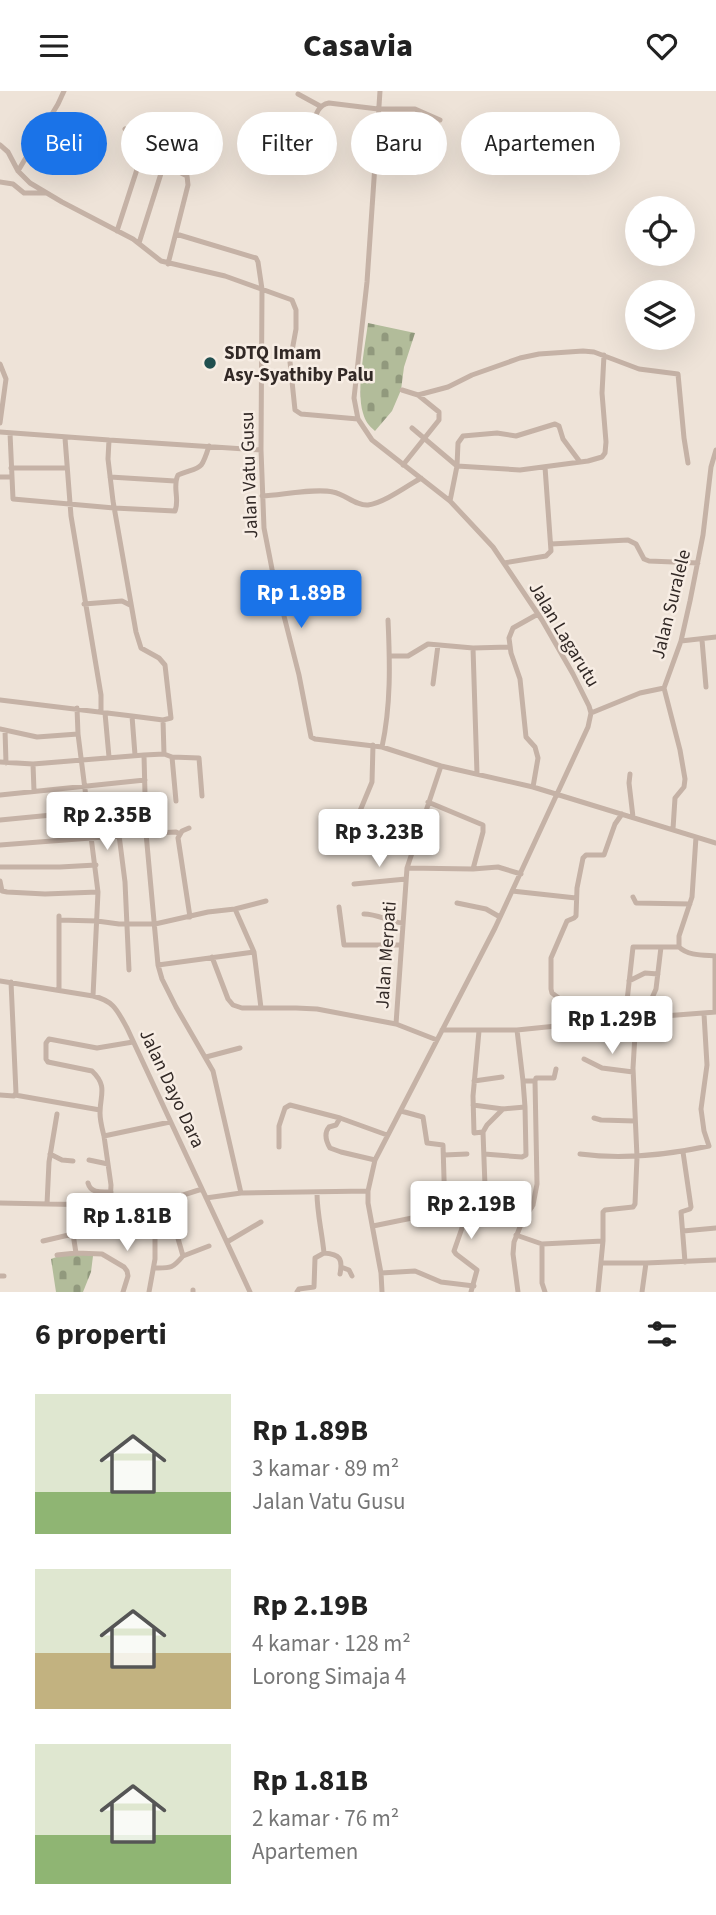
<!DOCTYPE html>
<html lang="id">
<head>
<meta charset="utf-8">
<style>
	:root { --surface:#fff; --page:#f6f6f6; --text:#222; --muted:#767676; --accent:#1a73e8 }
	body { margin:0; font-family:"Source Sans 3",sans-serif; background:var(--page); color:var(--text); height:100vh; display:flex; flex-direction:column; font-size:26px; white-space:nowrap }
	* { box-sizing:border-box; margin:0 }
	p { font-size:23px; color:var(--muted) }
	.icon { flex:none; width:38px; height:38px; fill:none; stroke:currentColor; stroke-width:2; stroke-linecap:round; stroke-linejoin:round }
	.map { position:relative; height:1201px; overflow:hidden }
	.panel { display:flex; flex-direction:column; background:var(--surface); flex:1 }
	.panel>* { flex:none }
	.banner { position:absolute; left:21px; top:21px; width:676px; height:63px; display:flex; gap:14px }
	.tools { position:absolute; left:625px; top:105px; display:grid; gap:14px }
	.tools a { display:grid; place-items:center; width:70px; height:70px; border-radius:50%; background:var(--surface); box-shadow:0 7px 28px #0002; font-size:35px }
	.price { position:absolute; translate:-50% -60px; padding:0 16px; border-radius:7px; background:#fff; color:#222; font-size:23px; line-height:46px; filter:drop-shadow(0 2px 4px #0008) }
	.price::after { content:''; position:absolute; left:50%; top:42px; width:21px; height:16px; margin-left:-10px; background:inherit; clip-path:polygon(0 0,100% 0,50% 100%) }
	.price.selected { background:var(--accent); color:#fff }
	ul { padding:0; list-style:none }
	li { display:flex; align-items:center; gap:21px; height:175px; padding:0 35px }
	li span { display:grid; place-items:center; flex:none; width:196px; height:140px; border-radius:0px; color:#555 }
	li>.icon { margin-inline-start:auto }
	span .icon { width:84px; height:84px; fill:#fffc; stroke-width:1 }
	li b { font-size:30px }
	h2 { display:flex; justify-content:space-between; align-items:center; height:84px; padding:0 35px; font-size:30px }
	.pill { padding:0 24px; border-radius:32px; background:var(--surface); box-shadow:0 7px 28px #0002; font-size:24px; line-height:63px }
	.pill.selected { background:var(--accent); color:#fff }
	header { display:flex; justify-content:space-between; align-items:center; height:91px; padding:0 35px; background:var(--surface); font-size:32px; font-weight:800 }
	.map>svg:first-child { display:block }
	.cemetery { fill:url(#cemetery-stones) }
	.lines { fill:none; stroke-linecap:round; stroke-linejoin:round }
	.minor { stroke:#c5b2a6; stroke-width:5 }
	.poi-dot { fill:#204f4f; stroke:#f7ede4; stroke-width:2.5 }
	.labels { text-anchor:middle; stroke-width:5; stroke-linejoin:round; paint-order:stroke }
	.poi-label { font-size:19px; font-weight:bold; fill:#322926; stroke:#f7ede4; text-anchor:start }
	.street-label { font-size:19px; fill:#322926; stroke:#f7ede4 }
</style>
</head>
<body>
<header><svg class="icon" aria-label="menu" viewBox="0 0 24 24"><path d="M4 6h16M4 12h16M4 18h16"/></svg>Casavia<svg class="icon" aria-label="heart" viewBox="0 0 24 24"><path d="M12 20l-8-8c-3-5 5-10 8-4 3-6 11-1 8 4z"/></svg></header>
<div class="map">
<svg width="716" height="1201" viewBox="0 0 716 1201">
	<defs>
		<pattern id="cemetery-stones" width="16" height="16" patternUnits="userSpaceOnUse" patternTransform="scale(1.75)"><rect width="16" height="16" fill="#b2bc9a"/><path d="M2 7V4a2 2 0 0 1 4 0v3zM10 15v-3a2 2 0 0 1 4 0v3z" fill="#91997d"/></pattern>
	</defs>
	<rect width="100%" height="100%" fill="#eee3d8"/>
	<path class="cemetery" d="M368 232 415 242 404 276 401 299 392 320 375 340C369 335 365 330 363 322 356 301 365 255 368 232Z
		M70 1161 88 1162 93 1165 91 1181 83 1201H56L51 1168Z"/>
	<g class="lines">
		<path class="minor" d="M380 0 367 191 354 307 358 328 372 349 450 410 493 456 542 529 573 583 589 615 591 622 588 636 495 837 375 1069 368 1100V1112L381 1182 382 1201
			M298 3 320 15
			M271 32 301 47H308C316 36 312 15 329 12L378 18H415L440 29
			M125 38 138 55 141 66
			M0 54 8 61 18 80 30 92 62 111 133 148 161 170 225 185 292 209 296 219V238L290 271 295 319 301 323 358 328
			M375 75 418 81
			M18 80 58 13 64 0
			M0 91 13 93 24 102H47
			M117 140 141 66 164 73 187 85 188 94 168 173
			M176 143 256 167 258 171 262 198 261 359 264 437 272 478 299 584 311 646 315 648 382 656 441 675 533 696 716 752
			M139 152 164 73
			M0 273 6 288 0 332
			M402 299 418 304 439 321V329L403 374
			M418 304 448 296 472 284 520 267 539 263 583 260 594 261 639 278 678 283 684 347 688 372
			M412 337 457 375 520 379 588 370 602 366 605 362 606 351 602 302 604 264
			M0 341 109 349 108 368 113 410 136 541 141 557 159 567 165 574 171 627 163 629 132 625
			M10 342 13 408 114 417 175 420C180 408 172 396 178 384 201 375 201 381 209 355
			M65 347 71 425 101 604V621
			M109 349 261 359
			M11 377H66
			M0 386H11
			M110 386 175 390
			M262 405C282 404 315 397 333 401 345 403 356 415 368 414 384 412 407 395 421 387
			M450 410 457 375 458 352 463 345 497 342 516 345 555 333 559 335 563 348 580 371
			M551 453 628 449 636 453 644 468 649 470 698 472
			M504 472 546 465 551 460 545 376
			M84 513 122 510 130 514
			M702 549 706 596
			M681 550 716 546
			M473 557 509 556
			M390 565H408L428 553 473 557 477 683
			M433 593 438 554
			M664 597 681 550 690 510 703 444 711 376 716 359
			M664 597 680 659 685 688 684 696 675 707 673 738
			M0 609 132 625 135 664
			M77 617 78 643 98 801 93 905
			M105 622 109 666
			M591 622 640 602 664 597
			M163 629 164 663
			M0 638 37 646 78 643
			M5 639 6 672
			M382 656C391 614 390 572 388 529
			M144 664 164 663 172 666 176 710
			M172 666 199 667 202 705
			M0 671 33 673 144 664 146 742 158 874 162 888 176 916 213 980 241 1102
			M33 673 34 700
			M630 683 629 692 633 726
			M533 696 538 667 535 656 526 646 520 588 511 562 509 547 513 537 538 523
			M0 704 145 689
			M428 711 483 734V741L473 778
			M0 729 145 715
			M355 732 372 691 373 654
			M189 737 182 740 178 747 190 826
			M119 744 125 791 129 879
			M696 746 692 806 679 845V856C688 865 704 864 716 865
			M0 754 156 742 176 741 180 743
			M0 776H60L96 774
			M407 777 473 778 498 776 521 783
			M0 790 2 800 7 801 45 803 98 801
			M354 793 406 788
			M512 800 576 807
			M633 806 636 812 690 813
			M457 812 486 818 500 826
			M339 816 344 854H401
			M235 818 254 861 261 917
			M364 823C378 823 389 831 403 832
			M59 829 97 830 119 833H155L208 821 235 818 266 810
			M212 866 228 908 233 914 242 917H296L317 918 396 933
			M158 874 254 861
			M0 890 93 905C114 910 117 919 127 937L250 1201
			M629 890 645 882 658 883
			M59 898V825
			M715 921V865
			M649 926 652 907 656 898 661 856
			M625 928 633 856H679
			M565 934 560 908 552 902 551 898V867L567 830 574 827 576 825 577 797 583 767 586 764H604L615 733 622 723
			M442 939H517L625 928 716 921
			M517 939 523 990H535L537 1093 533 1114 522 1131 514 1151 513 1163 518 1201
			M479 940 473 1005 474 1042 483 1041 487 1034 503 1018
			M437 949 396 933 407 777 441 675
			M133 951 97 957 49 948 46 952V968L48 971 92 980C108 995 100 1004 100 1022 100 1030 102 1037 104 1045L170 1031
			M206 966 240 957
			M584 968 602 977 633 981
			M474 990 502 986
			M535 990 536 987H554L556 978
			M0 1004 14 1005 16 1002 11 891
			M15 1004 100 1019
			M473 1014 503 1018 525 1016 523 990
			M401 1020 423 1026 427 1052 443 1054 445 1120
			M340 1027 336 1034 329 1036C324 1042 326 1050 330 1057L341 1061 375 1069
			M594 1027 601 1029 635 1030
			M483 1041 485 1095 488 1098 499 1102
			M104 1045 111 1094 110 1114
			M279 1056V1035L285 1017 290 1014 340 1027 387 1044
			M683 1061 691 1116 690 1118 681 1121 685 1171
			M50 1063 62 1069 73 1070
			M484 1063 522 1066 526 1064 525 1016
			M580 1063C624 1069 666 1064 709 1055L704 1040 701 1018 707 974 704 923
			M444 1064 467 1063
			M89 1069 108 1073
			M88 1092C91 1103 102 1101 111 1101
			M317 1102C317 1122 322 1141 324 1162 340 1163 343 1168 340 1183
			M206 1107 241 1102 368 1100
			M0 1112 98 1114 155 1113 202 1098
			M47 1113 49 1071 57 1023
			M495 1115 532 1116
			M373 1135 417 1126 427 1121 434 1120 463 1123 462 1137 454 1160 456 1163 477 1179 471 1201
			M683 1140 716 1137
			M73 1143 76 1162 102 1163 124 1176 127 1180 128 1185 123 1201
			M516 1144 542 1153 603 1150
			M43 1150 73 1143 76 1114
			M227 1151 261 1131
			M542 1153V1192L545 1201
			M57 1164 76 1162
			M183 1165 209 1155
			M602 1172H646L716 1169
			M341 1176 349 1179 352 1185
			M154 1177C171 1177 172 1178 183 1165L177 1144
			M381 1182 415 1180 441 1191 474 1195
			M0 1185H4
			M193 1199V1201
			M149 1201 155 1168V1113
			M297 1201 299 1198 314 1196 315 1167 324 1162
			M598 1201 603 1150V1121L605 1119 633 1116 635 1113 637 1066 633 977 636 927
			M642 1201 646 1172"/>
	</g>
	<circle class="poi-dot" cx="210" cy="272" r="7"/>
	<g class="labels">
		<g class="poi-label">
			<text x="224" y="268">SDTQ Imam<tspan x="224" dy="22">Asy-Syathiby Palu</tspan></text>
		</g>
		<g class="street-label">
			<text transform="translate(248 384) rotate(-92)" y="7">Jalan Vatu Gusu</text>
			<text transform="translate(670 513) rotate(-76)" y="7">Jalan Suralele</text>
			<text transform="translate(565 543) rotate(59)" y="7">Jalan Lagarutu</text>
			<text transform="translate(385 864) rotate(-86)" y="7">Jalan Merpati</text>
			<text transform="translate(173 997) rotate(65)" y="7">Jalan Dayo Dara</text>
		</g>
	</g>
</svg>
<div class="tools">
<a><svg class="icon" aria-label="locate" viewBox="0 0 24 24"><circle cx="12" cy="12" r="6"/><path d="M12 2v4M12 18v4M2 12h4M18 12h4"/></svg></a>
<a><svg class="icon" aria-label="layers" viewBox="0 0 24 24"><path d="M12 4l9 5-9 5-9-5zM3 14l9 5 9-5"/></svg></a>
</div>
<b class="price selected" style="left:301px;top:539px">Rp 1.89B</b>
<b class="price" style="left:107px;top:761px">Rp 2.35B</b>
<b class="price" style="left:379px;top:778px">Rp 3.23B</b>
<b class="price" style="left:612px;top:965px">Rp 1.29B</b>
<b class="price" style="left:471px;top:1150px">Rp 2.19B</b>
<b class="price" style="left:127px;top:1162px">Rp 1.81B</b>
<div class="banner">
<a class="pill selected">Beli</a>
<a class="pill">Sewa</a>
<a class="pill">Filter</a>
<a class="pill">Baru</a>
<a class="pill">Apartemen</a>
</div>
</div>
<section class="panel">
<h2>6 properti<svg class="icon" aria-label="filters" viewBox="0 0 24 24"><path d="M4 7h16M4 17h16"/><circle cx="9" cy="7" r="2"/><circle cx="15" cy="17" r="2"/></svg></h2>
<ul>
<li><span style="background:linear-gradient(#dfe7d0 70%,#8fb573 0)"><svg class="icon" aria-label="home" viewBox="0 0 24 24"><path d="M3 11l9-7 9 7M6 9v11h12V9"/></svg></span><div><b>Rp 1.89B</b><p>3 kamar · 89 m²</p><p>Jalan Vatu Gusu</p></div></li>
<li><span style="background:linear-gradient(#dfe7d0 60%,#c2b280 0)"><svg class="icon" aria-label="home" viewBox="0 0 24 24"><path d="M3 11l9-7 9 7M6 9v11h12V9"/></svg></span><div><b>Rp 2.19B</b><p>4 kamar · 128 m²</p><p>Lorong Simaja 4</p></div></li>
<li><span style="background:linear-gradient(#dfe7d0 65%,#8fb573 0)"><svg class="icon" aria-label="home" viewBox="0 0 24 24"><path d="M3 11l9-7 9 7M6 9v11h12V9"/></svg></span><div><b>Rp 1.81B</b><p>2 kamar · 76 m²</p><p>Apartemen</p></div></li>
</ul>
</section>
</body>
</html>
